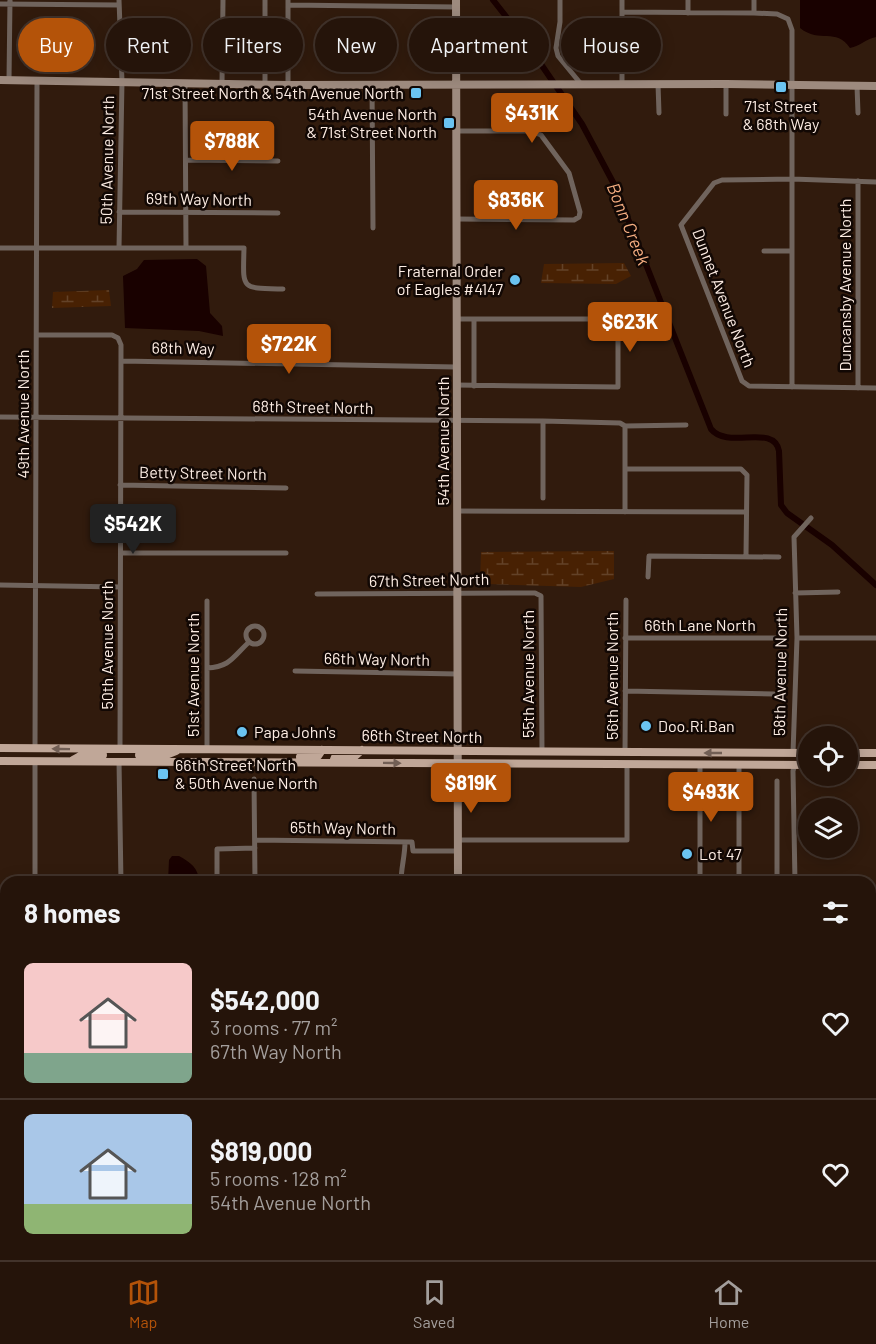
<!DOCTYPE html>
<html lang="en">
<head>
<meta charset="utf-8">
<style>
	:root { --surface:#25140a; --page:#312118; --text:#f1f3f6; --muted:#a39e9c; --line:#42332b; --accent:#b45309 }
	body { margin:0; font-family:Barlow,sans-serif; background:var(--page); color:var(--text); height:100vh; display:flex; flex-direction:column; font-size:22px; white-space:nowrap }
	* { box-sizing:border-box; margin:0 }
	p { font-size:20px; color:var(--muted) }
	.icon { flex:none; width:33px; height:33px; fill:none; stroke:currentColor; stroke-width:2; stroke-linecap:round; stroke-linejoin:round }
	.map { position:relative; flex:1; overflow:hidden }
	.side { position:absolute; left:0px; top:876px; width:876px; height:384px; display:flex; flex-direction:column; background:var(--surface); border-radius:18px 18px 0 0; box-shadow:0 3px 15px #0003,0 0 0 2px var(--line) }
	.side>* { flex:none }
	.guide { position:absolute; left:18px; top:18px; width:840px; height:54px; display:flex; gap:12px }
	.buttons { position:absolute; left:798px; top:726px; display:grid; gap:12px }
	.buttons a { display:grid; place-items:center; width:60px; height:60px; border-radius:50%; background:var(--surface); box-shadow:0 3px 15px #0003,0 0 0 2px var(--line); font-size:30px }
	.price { position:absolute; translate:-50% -51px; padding:0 14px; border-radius:6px; background:var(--accent); color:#fff; font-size:20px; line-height:39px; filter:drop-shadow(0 2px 3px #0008) }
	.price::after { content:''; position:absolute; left:50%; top:36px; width:18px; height:14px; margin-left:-9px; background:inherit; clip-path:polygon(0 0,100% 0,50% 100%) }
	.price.active { background:#222; color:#fff }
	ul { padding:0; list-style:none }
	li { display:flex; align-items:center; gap:18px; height:150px; padding:0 24px }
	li+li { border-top:2px solid var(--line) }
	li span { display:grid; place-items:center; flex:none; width:168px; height:120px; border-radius:9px; color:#555 }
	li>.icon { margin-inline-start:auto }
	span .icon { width:72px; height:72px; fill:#fffc; stroke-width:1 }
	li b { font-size:26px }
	h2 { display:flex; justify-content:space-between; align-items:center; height:72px; padding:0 24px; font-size:26px }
	.pill { padding:0 21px; border-radius:27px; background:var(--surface); box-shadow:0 3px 15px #0003,0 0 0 2px var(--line); font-size:21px; line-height:54px }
	.pill.active { background:var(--accent); color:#fff }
	.tab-bar { display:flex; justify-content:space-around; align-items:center; height:84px; border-top:2px solid var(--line); background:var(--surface); font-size:16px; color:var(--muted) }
	.tab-bar a { display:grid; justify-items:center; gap:3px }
	.tab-bar .active { color:var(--accent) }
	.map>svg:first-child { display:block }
	.wetland { fill:url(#wetland-marsh) }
	.water { fill:#190100 }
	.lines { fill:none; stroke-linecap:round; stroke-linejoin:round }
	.stream { stroke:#190100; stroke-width:1.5 }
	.canal { stroke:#190100; stroke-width:6 }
	.street { stroke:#70645d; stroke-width:5 }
	.secondary { stroke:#9d8a7e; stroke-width:8 }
	.primary { stroke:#c0a798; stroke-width:8 }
	.oneway { fill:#725f55 }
	.poi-dot { fill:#6ac3f1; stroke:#120804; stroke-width:2 }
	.labels { text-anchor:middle; stroke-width:5; stroke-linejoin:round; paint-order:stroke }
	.poi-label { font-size:16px; fill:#fdede4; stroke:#120804; text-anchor:start }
	.street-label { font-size:16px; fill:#fdede4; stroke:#120804 }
	.water-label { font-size:18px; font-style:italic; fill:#f5ad81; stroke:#120804 }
</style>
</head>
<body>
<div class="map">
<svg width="876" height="1260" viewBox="0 0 876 1260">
	<defs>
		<pattern id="wetland-marsh" width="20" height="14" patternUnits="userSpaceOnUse" patternTransform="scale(1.5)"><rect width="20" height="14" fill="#482103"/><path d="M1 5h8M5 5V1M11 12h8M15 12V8" fill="none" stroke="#634228"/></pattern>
	</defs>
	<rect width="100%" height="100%" fill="#311b0d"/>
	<path class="wetland" d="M624 263 631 276 616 284 541 283 544 264Z
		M109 290 111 306 52 308 53 292Z
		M614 551V579L581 587 487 584 480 583 481 552Z"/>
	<path class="water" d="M800 0H876V37C866 39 860 46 850 48 836 27 820 44 800 28Z
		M197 259 206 266 210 313 222 326 223 336 199 331 125 328 123 276 137 269 144 260Z
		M172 856H179C190 862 199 868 199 882H168L169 860Z
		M0 921H6V997L2 1016V1026L6 1033V1078H0Z"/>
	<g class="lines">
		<path class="stream" d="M789 1260V1254"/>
		<path class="canal" d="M493 0 523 38 582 124 615 186 711 429C728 450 774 423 779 451L781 505 787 513 832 545 876 585"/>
		<path class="street" d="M560 0V22L556 48 558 56 581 84
			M622 0V84
			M688 0V13
			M754 0V13
			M0 4 119 5
			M288 5 456 7
			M622 12 754 13 777 14 788 19 792 30V387
			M9 80 10 0
			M185 83 186 248
			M222 83 223 0
			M265 84V0
			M658 84 659 113
			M726 84V114
			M288 85V0
			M372 85 373 228
			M857 86 858 113
			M456 131H530L541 135 569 173 580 212 579 217 574 220 457 219
			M187 160 278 161
			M876 182 792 179 722 180 714 183 681 225 742 381 749 386 876 388
			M119 212 278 213
			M0 248H244C243 290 240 288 283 289
			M119 248 122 81 119 0
			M764 251H792
			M474 319V386
			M37 335H112L118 338 121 345 120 749
			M122 361 456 367
			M456 385 618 387V319H456
			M858 388V181
			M0 417 543 421 620 423 625 426 686 425
			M543 421V498
			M625 469H741L747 475 746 556
			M120 485 286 488
			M457 511 746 512
			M625 512V426
			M121 553H286
			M648 577 649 556 779 557
			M0 585 120 587
			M795 593 838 592
			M317 594 535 593 541 596 542 752
			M207 601V749
			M246 635a9 9 0 1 1 18 0a9 9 0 1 1-18 0Z
			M625 638H775
			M797 638H876
			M207 668C230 667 233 657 249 642
			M295 671 458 674
			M625 691 774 694
			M35 748 37 80
			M625 753 626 600
			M793 753 797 638 794 537 811 518
			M119 761 121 882
			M700 764V882
			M739 764V882
			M254 779 255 882
			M777 781V882
			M255 840 412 842 413 851H458
			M458 840H627V764
			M35 882V761
			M217 882V849L255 848
			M401 882C401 868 405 856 405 842
			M795 882 793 771 795 764
			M870 1092H876
			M257 1254V1260
			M530 1254V1260
			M596 1254V1260
			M123 1256V1260
			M794 1256 866 1257
			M190 1260V1254
			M752 1260V1254"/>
		<path class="secondary" d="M456 0 458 882
			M0 80 288 85 726 84 876 86
			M459 1254V1260"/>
		<path class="primary" d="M0 748 808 753
			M848 753H876
			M139 755H166L176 751
			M300 757 318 756 322 750
			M73 760 82 755H103
			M0 761 808 765
			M333 762 335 757 355 756 362 750
			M848 765H876"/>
	</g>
	<defs><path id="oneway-solid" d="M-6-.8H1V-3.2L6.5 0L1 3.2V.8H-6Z" transform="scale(1.5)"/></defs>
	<g class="oneway">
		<use href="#oneway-solid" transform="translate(61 749) rotate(-179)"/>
		<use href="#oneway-solid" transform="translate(713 753) rotate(180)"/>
		<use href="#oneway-solid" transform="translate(392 763) rotate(1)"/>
	</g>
	<g class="poi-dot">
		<rect x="775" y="81" width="12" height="12" rx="3"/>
		<rect x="410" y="87" width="12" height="12" rx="3"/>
		<rect x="443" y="117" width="12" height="12" rx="3"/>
		<circle cx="515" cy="280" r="6"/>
		<circle cx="646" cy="726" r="6"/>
		<circle cx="242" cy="732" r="6"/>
		<rect x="157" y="768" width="12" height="12" rx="3"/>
		<circle cx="687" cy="854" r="6"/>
	</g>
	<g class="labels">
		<g class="poi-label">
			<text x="404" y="99" text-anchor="end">71st Street North &amp; 54th Avenue North</text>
			<text x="781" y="112" text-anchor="middle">71st Street<tspan x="781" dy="18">&amp; 68th Way</tspan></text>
			<text x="437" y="120" text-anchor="end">54th Avenue North<tspan x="437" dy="18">&amp; 71st Street North</tspan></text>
			<text x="503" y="277" text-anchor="end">Fraternal Order<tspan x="503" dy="18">of Eagles #4147</tspan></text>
			<text x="658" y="732">Doo.Ri.Ban</text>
			<text x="254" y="738">Papa John's</text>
			<text x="175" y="771">66th Street North<tspan x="175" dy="18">&amp; 50th Avenue North</tspan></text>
			<text x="699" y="860">Lot 47</text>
		</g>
		<g class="street-label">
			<text transform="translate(107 160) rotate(-89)" y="6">50th Avenue North</text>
			<text transform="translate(199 199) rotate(1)" y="6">69th Way North</text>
			<text transform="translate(845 285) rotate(-90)" y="6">Duncansby Avenue North</text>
			<text transform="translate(724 298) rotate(69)" y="6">Dunnet Avenue North</text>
			<text transform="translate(183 348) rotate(1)" y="6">68th Way</text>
			<text transform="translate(313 407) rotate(1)" y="6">68th Street North</text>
			<text transform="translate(23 414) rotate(-90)" y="6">49th Avenue North</text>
			<text transform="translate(443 441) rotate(-90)" y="6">54th Avenue North</text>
			<text transform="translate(203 473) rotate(1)" y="6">Betty Street North</text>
			<text transform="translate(429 580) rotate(-1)" y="6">67th Street North</text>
			<text x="700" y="631">66th Lane North</text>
			<text transform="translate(107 645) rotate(-90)" y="6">50th Avenue North</text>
			<text transform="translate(377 659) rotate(1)" y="6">66th Way North</text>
			<text transform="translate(780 672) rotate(-89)" y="6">58th Avenue North</text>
			<text transform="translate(528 674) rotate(-90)" y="6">55th Avenue North</text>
			<text transform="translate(193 675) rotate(-90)" y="6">51st Avenue North</text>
			<text transform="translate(612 676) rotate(-90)" y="6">56th Avenue North</text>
			<text transform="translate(422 736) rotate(1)" y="6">66th Street North</text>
			<text transform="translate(343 828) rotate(1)" y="6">65th Way North</text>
		</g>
		<g class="water-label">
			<text transform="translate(628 224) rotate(68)" y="6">Bonn Creek</text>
		</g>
	</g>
</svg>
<div class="buttons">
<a><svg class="icon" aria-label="locate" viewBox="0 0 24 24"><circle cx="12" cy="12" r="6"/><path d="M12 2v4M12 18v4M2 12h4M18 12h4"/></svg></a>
<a><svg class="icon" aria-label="layers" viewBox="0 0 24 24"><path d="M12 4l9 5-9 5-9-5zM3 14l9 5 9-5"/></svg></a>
</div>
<b class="price" style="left:532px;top:144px">$431K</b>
<b class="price" style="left:232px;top:172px">$788K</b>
<b class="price" style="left:516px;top:231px">$836K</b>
<b class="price" style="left:630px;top:353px">$623K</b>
<b class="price" style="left:289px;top:375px">$722K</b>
<b class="price active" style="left:133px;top:555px">$542K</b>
<b class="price" style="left:471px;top:814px">$819K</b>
<b class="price" style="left:711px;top:823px">$493K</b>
<div class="guide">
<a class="pill active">Buy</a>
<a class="pill">Rent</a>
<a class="pill">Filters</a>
<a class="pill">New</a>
<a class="pill">Apartment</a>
<a class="pill">House</a>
</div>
<section class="side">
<h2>8 homes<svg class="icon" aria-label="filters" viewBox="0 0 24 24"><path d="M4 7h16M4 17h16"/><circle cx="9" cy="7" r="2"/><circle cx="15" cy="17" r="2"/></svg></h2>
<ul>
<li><span style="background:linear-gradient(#f6c9c9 75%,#7fa58c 0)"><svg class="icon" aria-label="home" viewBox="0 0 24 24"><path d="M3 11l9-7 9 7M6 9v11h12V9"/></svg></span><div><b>$542,000</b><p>3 rooms · 77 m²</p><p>67th Way North</p></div><svg class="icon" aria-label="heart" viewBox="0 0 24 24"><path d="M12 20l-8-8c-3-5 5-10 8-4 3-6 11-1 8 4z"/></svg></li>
<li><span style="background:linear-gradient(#a9c7e8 75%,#8fb573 0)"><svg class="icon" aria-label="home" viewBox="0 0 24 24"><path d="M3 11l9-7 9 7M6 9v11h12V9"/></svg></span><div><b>$819,000</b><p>5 rooms · 128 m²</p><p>54th Avenue North</p></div><svg class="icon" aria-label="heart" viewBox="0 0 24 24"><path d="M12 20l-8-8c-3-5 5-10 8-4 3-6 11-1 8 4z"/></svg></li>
</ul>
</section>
</div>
<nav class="tab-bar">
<a class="active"><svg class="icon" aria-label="map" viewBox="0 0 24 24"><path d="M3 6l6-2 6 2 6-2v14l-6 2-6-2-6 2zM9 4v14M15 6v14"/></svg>Map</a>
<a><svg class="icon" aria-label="saved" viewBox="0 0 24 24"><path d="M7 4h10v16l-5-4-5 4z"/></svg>Saved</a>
<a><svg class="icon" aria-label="home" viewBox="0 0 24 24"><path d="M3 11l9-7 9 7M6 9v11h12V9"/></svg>Home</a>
</nav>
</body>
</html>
